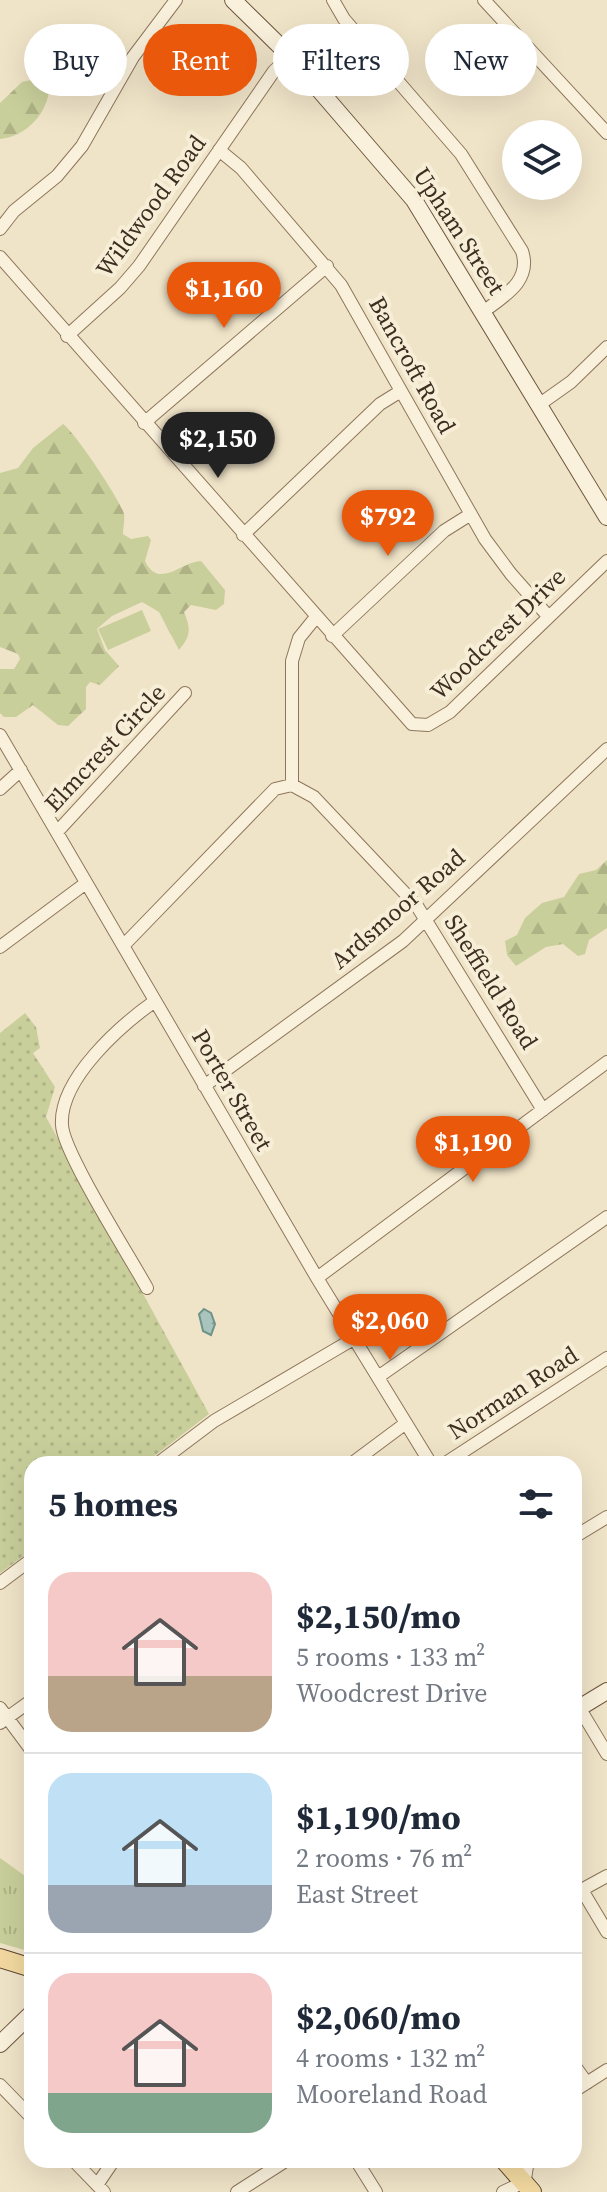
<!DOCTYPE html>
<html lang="en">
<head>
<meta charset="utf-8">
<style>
	:root { --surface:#fff; --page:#f6f6f7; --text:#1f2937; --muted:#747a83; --line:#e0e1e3; --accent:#ea580c }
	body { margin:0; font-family:"Source Serif 4",serif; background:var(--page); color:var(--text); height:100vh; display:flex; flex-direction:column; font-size:30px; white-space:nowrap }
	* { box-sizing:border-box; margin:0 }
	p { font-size:26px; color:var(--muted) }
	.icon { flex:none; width:44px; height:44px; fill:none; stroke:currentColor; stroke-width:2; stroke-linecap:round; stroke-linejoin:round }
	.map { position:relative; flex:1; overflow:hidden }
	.panel { position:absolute; left:24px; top:1456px; width:558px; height:712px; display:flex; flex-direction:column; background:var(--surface); border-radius:24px; box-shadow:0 8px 32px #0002 }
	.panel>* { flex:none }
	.top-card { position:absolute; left:24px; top:24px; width:560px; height:72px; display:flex; gap:16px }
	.buttons { position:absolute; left:502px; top:120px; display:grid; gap:16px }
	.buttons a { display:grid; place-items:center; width:80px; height:80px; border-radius:50%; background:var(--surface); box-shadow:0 8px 32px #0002; font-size:40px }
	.price { position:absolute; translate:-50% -68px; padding:0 18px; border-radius:28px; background:var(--accent); color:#fff; font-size:26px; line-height:52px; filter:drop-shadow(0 2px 4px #0008) }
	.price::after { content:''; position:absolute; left:50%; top:48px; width:24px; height:18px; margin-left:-12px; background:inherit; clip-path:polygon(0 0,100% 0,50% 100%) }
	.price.on { background:#222; color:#fff }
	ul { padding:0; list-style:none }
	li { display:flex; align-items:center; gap:24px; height:200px; padding:0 24px }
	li+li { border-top:2px solid var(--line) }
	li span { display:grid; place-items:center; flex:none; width:224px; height:160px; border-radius:24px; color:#555 }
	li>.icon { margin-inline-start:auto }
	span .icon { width:96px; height:96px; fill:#fffc; stroke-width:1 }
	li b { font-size:34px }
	h2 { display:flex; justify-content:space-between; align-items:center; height:96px; padding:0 24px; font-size:34px }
	.chip { padding:0 28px; border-radius:36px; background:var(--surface); box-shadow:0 8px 32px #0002; font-size:28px; line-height:72px }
	.chip.on { background:var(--accent); color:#fff }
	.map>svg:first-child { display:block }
	.grass { fill:url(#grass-dots) }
	.forest { fill:url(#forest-firs) }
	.park { fill:url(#park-tufts) }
	.garden { fill:#c9cf9b }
	.water { fill:url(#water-ripples); stroke:#6f938a; stroke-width:2 }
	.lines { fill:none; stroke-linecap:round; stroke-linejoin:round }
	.street-casing { stroke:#8d765c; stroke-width:14 }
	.secondary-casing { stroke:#6f573f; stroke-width:18 }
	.primary-casing { stroke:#5b4430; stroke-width:20 }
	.street { stroke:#faf1dc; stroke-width:12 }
	.secondary { stroke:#faf1dc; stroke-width:16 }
	.primary { stroke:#f3d9a0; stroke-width:18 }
	.labels { text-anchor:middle; stroke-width:8; stroke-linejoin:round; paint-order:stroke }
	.street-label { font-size:24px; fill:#3d2e20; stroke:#f7eed8 }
</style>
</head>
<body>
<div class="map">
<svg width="607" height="2192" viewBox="0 0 607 2192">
	<defs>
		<pattern id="grass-dots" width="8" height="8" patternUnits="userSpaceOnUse" patternTransform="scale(2)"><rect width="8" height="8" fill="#c9cf9b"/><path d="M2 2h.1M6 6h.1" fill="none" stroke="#aeb285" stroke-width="1.8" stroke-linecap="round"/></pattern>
		<pattern id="forest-firs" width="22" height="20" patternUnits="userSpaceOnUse" patternTransform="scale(2)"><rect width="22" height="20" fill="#c9cf9b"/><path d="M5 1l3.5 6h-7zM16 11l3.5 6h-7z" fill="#aeb285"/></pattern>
		<pattern id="park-tufts" width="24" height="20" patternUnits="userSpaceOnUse" patternTransform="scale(2)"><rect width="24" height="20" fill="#c9cf9b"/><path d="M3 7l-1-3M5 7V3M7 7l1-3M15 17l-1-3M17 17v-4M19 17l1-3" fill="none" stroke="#aeb285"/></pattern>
		<pattern id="water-ripples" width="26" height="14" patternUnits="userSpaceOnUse" patternTransform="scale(2)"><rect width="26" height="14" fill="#a9c4bc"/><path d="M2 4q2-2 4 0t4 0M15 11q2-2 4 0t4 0" fill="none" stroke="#8ba098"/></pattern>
	</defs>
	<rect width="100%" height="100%" fill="#f0e4c8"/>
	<path class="grass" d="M25 1013 36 1027 40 1048 33 1053 55 1087 46 1117 209 1414 144 1464H32V1550L0 1573V1033Z"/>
	<path class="forest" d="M43 64C62 96 34 136 0 139V103L22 82 31 80 36 67Z
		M63 424C74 431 121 501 124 514 125 520 123 528 123 534L131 539 148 536 151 540 145 561C159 590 180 562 201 561L225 590 224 604 216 610 191 605 184 612C191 629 191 636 179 650L159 612 142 602 112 616 97 629 105 650 119 666 100 685 90 682 86 687V709L68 726 58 725 33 705 16 717H4L0 713V669H14L20 659 18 654 0 647V473L18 468 33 448Z
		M607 860V928L589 940 585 954 578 956 563 944 546 947 516 966 507 955 505 941 517 935 525 918 542 903 564 897 579 874 596 870Z"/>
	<path class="park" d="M0 1858 32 1881V1952L0 1943Z"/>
	<path class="garden" d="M142 610 151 631 108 650 98 629Z"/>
	<path class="water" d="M204 1309 211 1313 215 1324 211 1335 203 1331 199 1314Z"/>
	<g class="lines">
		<g class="street-casing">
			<path id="street" d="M333 0 344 19 461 154 522 251C532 281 504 296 483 312
				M484 0 607 133
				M219 150 241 168 341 285 485 539 511 574 548 616
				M0 229 14 211 57 176 82 146 133 57 176 0
				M0 257 412 724 428 725 450 712 607 561
				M67 336 120 288 139 266 274 71 290 56
				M540 404 571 382 607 347
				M144 423 327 266
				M243 535 380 404 401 391
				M332 636 444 531 471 514
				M0 735 317 1278 431 1464
				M292 785 314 797 417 906 543 1110
				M0 789 21 770
				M57 832 185 693
				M123 946 275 789 292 785V661L299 638 316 617
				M0 947 86 883
				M204 1086 403 941 607 749
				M317 1278 607 1062
				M147 1288C130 1257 63 1152 62 1125 59 1079 121 1025 155 1001
				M378 1377 607 1217
				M157 1464 214 1421 355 1338
				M351 1464 406 1423
				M444 1464 607 1358
				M574 1537 607 1517
				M0 1583 32 1559
				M574 1699 607 1754
				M0 1708 32 1751
				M0 1723 32 1700
				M582 1890 607 1932
				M574 1894 607 1876
				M574 2065 587 2083
				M0 2085 32 2118
				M574 2091 607 2070
				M73 2160 104 2192
				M356 2160 376 2192
				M97 2185 114 2160
				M524 2185 528 2160
				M237 2192 287 2160
				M503 2192 524 2182"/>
		</g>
		<g class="secondary-casing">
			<path id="secondary" d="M233 0 290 56 414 200 607 517
				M574 1711 607 1691
				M0 2044 32 2013"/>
		</g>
		<g class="primary-casing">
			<path id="primary" d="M0 1958 32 1968
				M504 2160 532 2192"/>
		</g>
		<use href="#street" class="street"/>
		<use href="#secondary" class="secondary"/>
		<use href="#primary" class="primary"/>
	</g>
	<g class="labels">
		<g class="street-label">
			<text transform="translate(151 206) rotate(-54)" y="8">Wildwood Road</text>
			<text transform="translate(459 231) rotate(57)" y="8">Upham Street</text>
			<text transform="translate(412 365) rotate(61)" y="8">Bancroft Road</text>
			<text transform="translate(498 634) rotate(-44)" y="8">Woodcrest Drive</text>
			<text transform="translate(105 748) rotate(-47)" y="8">Elmcrest Circle</text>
			<text transform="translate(398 909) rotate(-41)" y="8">Ardsmoor Road</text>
			<text transform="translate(491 982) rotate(58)" y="8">Sheffield Road</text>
			<text transform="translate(232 1090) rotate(60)" y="8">Porter Street</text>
			<text transform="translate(513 1393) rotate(-33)" y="8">Norman Road</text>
		</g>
	</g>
</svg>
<div class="buttons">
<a><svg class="icon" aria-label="layers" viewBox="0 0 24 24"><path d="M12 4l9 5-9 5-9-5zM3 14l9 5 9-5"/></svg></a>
</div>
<b class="price" style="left:224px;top:330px">$1,160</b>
<b class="price on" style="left:218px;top:480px">$2,150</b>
<b class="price" style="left:388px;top:558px">$792</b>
<b class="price" style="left:473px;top:1184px">$1,190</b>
<b class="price" style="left:390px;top:1362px">$2,060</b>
<div class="top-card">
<a class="chip">Buy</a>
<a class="chip on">Rent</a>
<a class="chip">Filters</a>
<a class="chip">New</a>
</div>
<section class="panel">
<h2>5 homes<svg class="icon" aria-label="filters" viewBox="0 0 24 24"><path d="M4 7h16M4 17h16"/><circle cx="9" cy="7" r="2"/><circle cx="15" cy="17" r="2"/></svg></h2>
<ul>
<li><span style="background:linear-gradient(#f6c9c9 65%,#b9a48a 0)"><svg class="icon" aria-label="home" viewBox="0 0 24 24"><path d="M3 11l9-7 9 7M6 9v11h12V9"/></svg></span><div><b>$2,150/mo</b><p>5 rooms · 133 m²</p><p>Woodcrest Drive</p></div></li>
<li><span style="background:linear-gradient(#bfe0f5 70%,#9aa5b1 0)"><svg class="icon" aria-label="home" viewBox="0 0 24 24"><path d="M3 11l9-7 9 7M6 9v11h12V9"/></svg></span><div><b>$1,190/mo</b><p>2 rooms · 76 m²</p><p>East Street</p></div></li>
<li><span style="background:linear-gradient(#f6c9c9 75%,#7fa58c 0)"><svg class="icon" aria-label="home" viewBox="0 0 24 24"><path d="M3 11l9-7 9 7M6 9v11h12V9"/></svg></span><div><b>$2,060/mo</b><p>4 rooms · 132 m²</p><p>Mooreland Road</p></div></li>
</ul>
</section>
</div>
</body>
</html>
